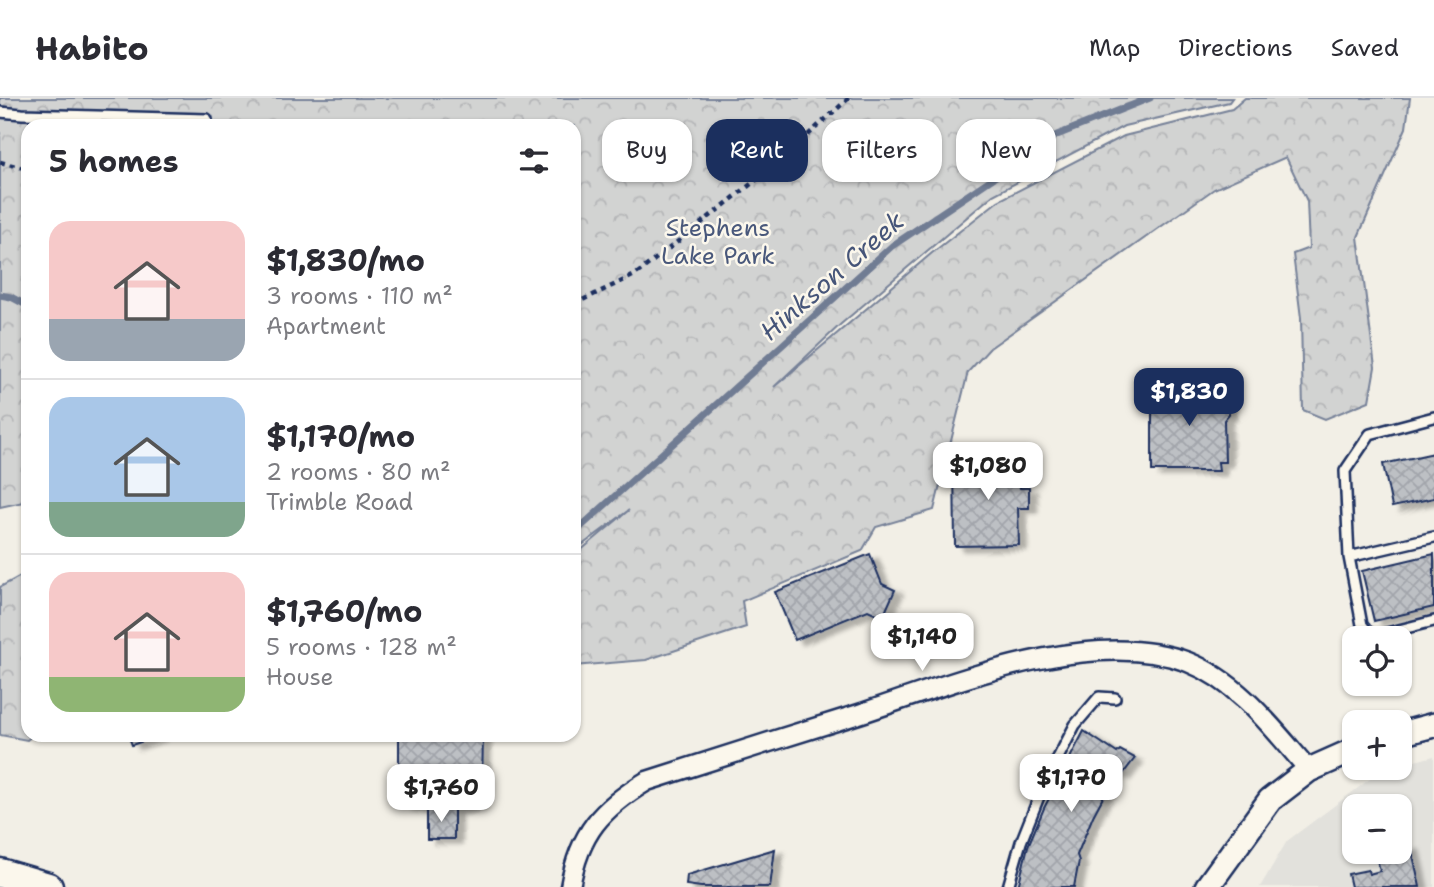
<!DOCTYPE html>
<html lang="en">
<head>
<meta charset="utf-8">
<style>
	:root { --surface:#fff; --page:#f2f2f3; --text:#2b2b33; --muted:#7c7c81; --line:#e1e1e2; --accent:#1b2f5e }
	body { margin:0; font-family:"Shantell Sans",sans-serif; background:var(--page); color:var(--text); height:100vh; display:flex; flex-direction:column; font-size:26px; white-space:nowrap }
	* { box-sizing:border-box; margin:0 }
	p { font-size:23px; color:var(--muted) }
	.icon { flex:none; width:38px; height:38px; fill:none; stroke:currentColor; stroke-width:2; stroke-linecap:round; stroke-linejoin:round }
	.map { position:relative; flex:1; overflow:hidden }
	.side { position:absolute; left:21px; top:21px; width:560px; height:623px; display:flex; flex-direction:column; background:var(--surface); border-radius:21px; box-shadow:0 2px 5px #0004 }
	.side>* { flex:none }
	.hud { position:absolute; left:602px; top:21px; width:665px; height:63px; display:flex; gap:14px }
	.fabs { position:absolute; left:1342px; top:528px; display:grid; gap:14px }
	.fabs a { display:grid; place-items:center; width:70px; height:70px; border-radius:14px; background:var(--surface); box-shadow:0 2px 5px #0004; font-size:35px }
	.price { position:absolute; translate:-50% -60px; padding:0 16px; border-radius:14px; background:#fff; color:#222; font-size:23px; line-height:46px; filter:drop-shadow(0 2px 4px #0008) }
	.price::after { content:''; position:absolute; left:50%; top:42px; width:21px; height:16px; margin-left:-10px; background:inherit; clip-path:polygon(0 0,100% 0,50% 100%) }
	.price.active { background:var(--accent); color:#fff }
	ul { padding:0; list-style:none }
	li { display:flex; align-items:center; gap:21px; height:175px; padding:0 28px }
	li+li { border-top:2px solid var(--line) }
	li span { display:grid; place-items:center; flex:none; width:196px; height:140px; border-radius:21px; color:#555 }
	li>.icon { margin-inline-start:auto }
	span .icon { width:84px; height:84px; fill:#fffc; stroke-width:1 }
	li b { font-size:30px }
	h2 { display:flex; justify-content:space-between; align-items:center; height:84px; padding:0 28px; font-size:30px }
	.tag { padding:0 24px; border-radius:21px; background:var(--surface); box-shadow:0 2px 5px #0004; font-size:24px; line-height:63px }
	.tag.active { background:var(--accent); color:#fff }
	header { display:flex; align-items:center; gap:42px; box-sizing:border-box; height:98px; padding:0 35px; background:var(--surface); border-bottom:2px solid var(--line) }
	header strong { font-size:33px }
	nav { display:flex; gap:38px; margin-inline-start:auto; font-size:24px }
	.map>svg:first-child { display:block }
	.built { fill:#e2e1dc; fill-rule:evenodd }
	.forest { fill:url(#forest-crowns); stroke:#768198; stroke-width:2 }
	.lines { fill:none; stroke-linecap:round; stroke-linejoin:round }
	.stream { stroke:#707b93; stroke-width:7 }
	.building { fill:url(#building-cross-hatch); stroke:#1b2f5e; stroke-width:2; filter:url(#shadow) }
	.service-casing { stroke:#1b2f5e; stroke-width:14 }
	.minor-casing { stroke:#1b2f5e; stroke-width:23 }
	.tertiary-casing { stroke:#1b2f5e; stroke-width:28 }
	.primary-casing { stroke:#1b2f5e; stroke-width:33 }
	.path { stroke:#1b2f5e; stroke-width:4.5; stroke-dasharray:5 5; stroke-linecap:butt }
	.service { stroke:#fbf7ec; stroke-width:9 }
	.minor { stroke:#fbf7ec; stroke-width:18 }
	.tertiary { stroke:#fbf7ec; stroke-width:23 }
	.primary { stroke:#fbf7ec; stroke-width:28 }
	.labels { text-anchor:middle; stroke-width:5; stroke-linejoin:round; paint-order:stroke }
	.park-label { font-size:24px; fill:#49587b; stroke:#fbf7ec }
	.water-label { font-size:26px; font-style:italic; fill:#465579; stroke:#fbf7ec }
</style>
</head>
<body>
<header>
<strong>Habito</strong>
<nav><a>Map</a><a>Directions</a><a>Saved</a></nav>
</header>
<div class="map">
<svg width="1434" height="789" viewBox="0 0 1434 789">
	<defs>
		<pattern id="forest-crowns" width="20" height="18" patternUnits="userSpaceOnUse" patternTransform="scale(1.75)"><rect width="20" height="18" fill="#d2d3d2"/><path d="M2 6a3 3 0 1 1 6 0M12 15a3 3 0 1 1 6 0" fill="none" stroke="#b4b5b7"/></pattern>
		<pattern id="building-cross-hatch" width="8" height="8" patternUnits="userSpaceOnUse" patternTransform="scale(1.75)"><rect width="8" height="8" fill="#bdc0c4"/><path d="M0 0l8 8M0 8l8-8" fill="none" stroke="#a2a5ab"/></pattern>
		<filter id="shadow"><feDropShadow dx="8" dy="4.5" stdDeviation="2" flood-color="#0004"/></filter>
	</defs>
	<rect width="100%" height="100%" fill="#f2efe6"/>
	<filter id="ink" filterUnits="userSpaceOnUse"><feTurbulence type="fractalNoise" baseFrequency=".0143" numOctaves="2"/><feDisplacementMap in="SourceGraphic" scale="14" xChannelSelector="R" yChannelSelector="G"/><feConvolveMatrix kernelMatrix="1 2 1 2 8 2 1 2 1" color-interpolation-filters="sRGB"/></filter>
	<g filter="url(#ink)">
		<path class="built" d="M1434 658V789H1260L1287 743 1382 672 1400 670V667ZM1354 709H1400V754H1354Z"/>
		<path class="forest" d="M0 0H1232L1229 4 1124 28 993 97 841 226 774 289 932 155 998 103 1124 38 1232 11 1245 0H1410L1406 30 1358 139 1375 269 1369 303 1325 321 1303 312 1301 220 1293 156 1309 150 1307 103 1286 59 1214 91 990 250 968 274 934 412 876 429 862 453 742 503 746 529 646 562 574 568V458L629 412 574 453V28H28V403L0 409Z
			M28 474V637H33L27 642 0 637V489Z"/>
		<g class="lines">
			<path class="stream" d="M0 197 11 199 28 208
				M574 435 892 148 1057 37 1150 0"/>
		</g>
		<path class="building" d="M1152 288H1211V290H1229V316L1224 322 1225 364H1218L1219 373H1152Z
			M1434 355V400L1392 409 1383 366Z
			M954 362H1020V390H1029V410H1018L1019 447 955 448Z
			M870 456 882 486 895 492 883 519 868 512 795 542 775 494Z
			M1434 456V509L1374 523 1362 473Z
			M1084 633 1117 655 1120 652 1135 660 1122 677 1117 673 1093 718 1077 757 1079 763 1074 789H1018L1028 748 1044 710Z
			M128 637H160L132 647Z
			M399 637H483L482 688H477L478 707 460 711H427L404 707 405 687H399Z
			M427 711H454V741H427Z
			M1411 748 1420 789H1351L1348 776 1368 772 1369 776 1380 773 1376 756 1400 754V750Z
			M775 751 770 789H701L686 787 687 777Z"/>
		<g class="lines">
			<g class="service-casing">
				<path id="service" d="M0 14 22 16 207 21
					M1434 319 1370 336 1345 373 1349 459 1434 439
					M1349 459 1362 527 1367 533 1375 538 1434 523
					M1008 789 1021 744 1042 691 1075 627 1099 599 1115 600"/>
			</g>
			<g class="minor-casing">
				<path id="minor" d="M570 789C579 735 602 710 647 683 718 660 788 638 859 616 953 585 1091 528 1188 564 1239 584 1274 632 1309 672"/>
			</g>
			<g class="tertiary-casing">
				<path id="tertiary" d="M1400 636 1434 627
					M1207 789 1270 702 1309 672 1354 652"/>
			</g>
			<g class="primary-casing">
				<path id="primary" d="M0 775 48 789"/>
			</g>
			<path class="path" d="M0 64 28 71
				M574 206 635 177 769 72 849 0"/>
			<use href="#service" class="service"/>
			<use href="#minor" class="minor"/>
			<use href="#tertiary" class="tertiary"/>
			<use href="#primary" class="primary"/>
		</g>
	</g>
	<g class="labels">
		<g class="park-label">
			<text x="718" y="138">Stephens<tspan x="718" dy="28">Lake Park</tspan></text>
		</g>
		<g class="water-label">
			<text transform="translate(832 178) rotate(-41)" y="9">Hinkson Creek</text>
		</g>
	</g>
</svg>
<div class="fabs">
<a><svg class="icon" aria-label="locate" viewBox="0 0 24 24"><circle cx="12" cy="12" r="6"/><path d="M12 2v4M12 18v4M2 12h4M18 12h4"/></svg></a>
<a>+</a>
<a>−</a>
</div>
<b class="price active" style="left:1189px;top:330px">$1,830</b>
<b class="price" style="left:988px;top:404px">$1,080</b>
<b class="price" style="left:922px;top:575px">$1,140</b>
<b class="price" style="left:1071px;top:716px">$1,170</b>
<b class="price" style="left:441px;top:726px">$1,760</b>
<div class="hud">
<a class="tag">Buy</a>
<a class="tag active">Rent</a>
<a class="tag">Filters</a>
<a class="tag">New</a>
</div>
<section class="side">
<h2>5 homes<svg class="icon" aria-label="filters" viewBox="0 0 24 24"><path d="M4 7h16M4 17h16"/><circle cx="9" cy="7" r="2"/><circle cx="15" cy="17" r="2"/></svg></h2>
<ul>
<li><span style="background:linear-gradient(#f6c9c9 70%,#9aa5b1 0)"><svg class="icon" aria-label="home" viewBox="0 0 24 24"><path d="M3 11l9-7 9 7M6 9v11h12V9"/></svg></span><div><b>$1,830/mo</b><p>3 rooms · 110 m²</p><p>Apartment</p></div></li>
<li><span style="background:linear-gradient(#a9c7e8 75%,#7fa58c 0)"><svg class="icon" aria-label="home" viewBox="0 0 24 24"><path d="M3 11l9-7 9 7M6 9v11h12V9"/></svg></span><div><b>$1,170/mo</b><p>2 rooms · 80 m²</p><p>Trimble Road</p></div></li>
<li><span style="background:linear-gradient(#f6c9c9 75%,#8fb573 0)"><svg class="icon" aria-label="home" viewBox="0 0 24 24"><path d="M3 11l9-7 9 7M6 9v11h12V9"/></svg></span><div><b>$1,760/mo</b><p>5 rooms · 128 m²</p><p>House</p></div></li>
</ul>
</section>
</div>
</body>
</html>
